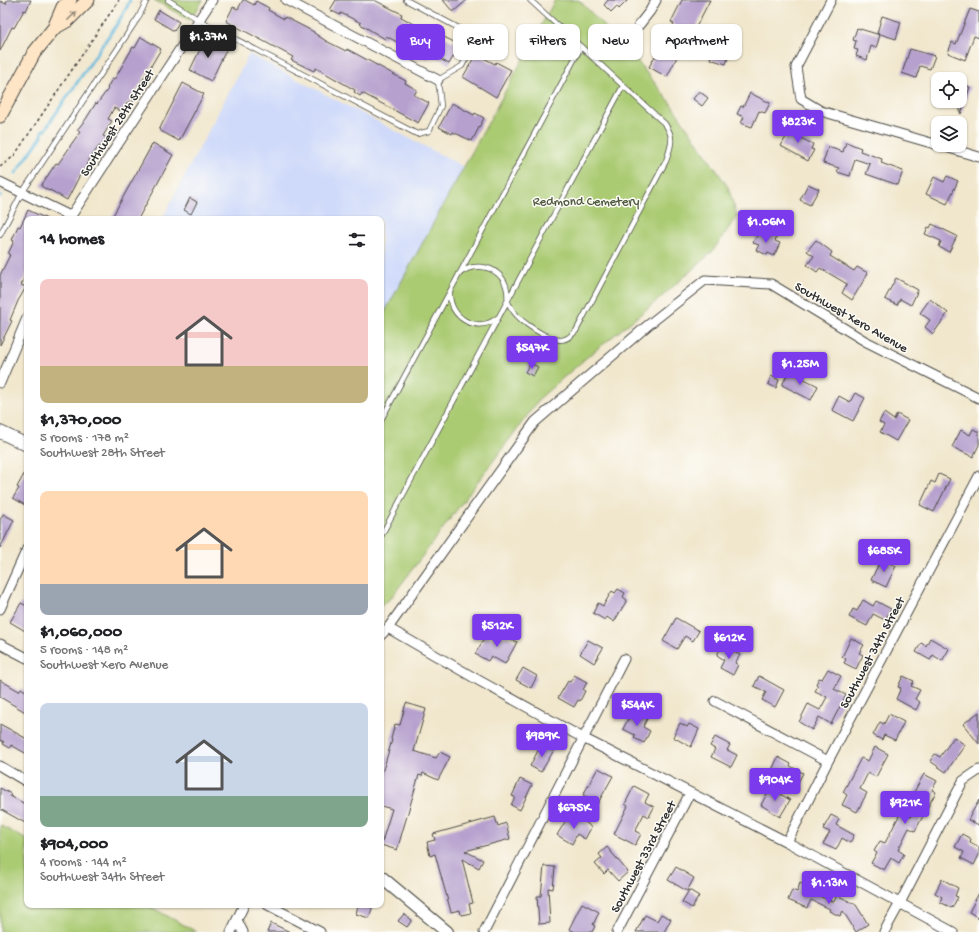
<!DOCTYPE html>
<html lang="en">
<head>
<meta charset="utf-8">
<style>
	:root { --surface:#fff; --page:#f2f2f2; --text:#202124; --muted:#757577; --accent:#7c3aed }
	body { margin:0; font-family:"Gochi Hand",sans-serif; background:var(--page); color:var(--text); height:100vh; display:flex; flex-direction:column; font-size:15px; white-space:nowrap }
	* { box-sizing:border-box; margin:0 }
	p { font-size:13px; color:var(--muted) }
	.icon { flex:none; width:22px; height:22px; fill:none; stroke:currentColor; stroke-width:2; stroke-linecap:round; stroke-linejoin:round }
	.map { position:relative; flex:1; overflow:hidden }
	.drawer { position:absolute; left:24px; top:216px; width:360px; height:692px; display:flex; flex-direction:column; background:var(--surface); border-radius:8px; box-shadow:0 1px 3px #0004 }
	.drawer>* { flex:none }
	.banner { position:absolute; left:396px; top:24px; width:380px; height:36px; display:flex; gap:8px }
	.tools { position:absolute; left:931px; top:72px; display:grid; gap:8px }
	.tools a { display:grid; place-items:center; width:36px; height:36px; border-radius:8px; background:var(--surface); box-shadow:0 1px 3px #0004; font-size:20px }
	.price { position:absolute; translate:-50% -34px; padding:0 9px; border-radius:4px; background:var(--accent); color:#fff; font-size:13px; line-height:26px; filter:drop-shadow(0 1px 2px #0008) }
	.price::after { content:''; position:absolute; left:50%; top:24px; width:12px; height:9px; margin-left:-6px; background:inherit; clip-path:polygon(0 0,100% 0,50% 100%) }
	.price.on { background:#222; color:#fff }
	ul { padding:0; list-style:none }
	li { display:grid; align-content:center; gap:8px; height:212px; padding:0 16px }
	li span { display:grid; place-items:center; height:124px; border-radius:8px; color:#555 }
	li>.icon { margin-inline-start:auto }
	span .icon { width:72px; height:72px; fill:#fffc; stroke-width:1 }
	li b { font-size:17px }
	h2 { display:flex; justify-content:space-between; align-items:center; height:48px; padding:0 16px; font-size:17px }
	.tag { padding:0 14px; border-radius:8px; background:var(--surface); box-shadow:0 1px 3px #0004; font-size:14px; line-height:36px }
	.tag.on { background:var(--accent); color:#fff }
	.map>svg:first-child { display:block }
	.built { fill:#cfdafa }
	.green { fill:#abcb73; stroke:#6b7b4f }
	.lines { fill:none; stroke-linecap:round; stroke-linejoin:round }
	.stream { stroke:#5eb7db; stroke-width:3 }
	.building { fill:#b6a0ce }
	.service-casing { stroke:#494743; stroke-width:6 }
	.minor-casing { stroke:#494743; stroke-width:11 }
	.tertiary-casing { stroke:#494743; stroke-width:14 }
	.secondary-casing { stroke:#494743; stroke-width:15 }
	.path { stroke:#494743; stroke-width:1.5; stroke-dasharray:3 3; stroke-linecap:butt }
	.service { stroke:#fff; stroke-width:4.5 }
	.minor { stroke:#fff; stroke-width:9 }
	.tertiary { stroke:#fff; stroke-width:12 }
	.secondary { stroke:#fde5c5; stroke-width:13 }
	.oneway { stroke:#948878 }
	.labels { text-anchor:middle; stroke-width:3; stroke-linejoin:round; paint-order:stroke }
	.street-label { font-size:13px; fill:#2b2b2b; stroke:#fdfcf7 }
	.park-label { font-size:13px; fill:#515b41; stroke:#fdfcf7 }
</style>
</head>
<body>
<div class="map">
<svg width="979" height="932" viewBox="0 0 979 932">
	<rect width="100%" height="100%" fill="#fdfcf7"/>
	<filter id="ink" filterUnits="userSpaceOnUse"><feTurbulence type="fractalNoise" baseFrequency=".025" numOctaves="2"/><feDisplacementMap in="SourceGraphic" scale="8" xChannelSelector="R" yChannelSelector="G"/><feConvolveMatrix kernelMatrix="1 2 1 2 8 2 1 2 1" color-interpolation-filters="sRGB"/></filter>
	<filter id="wash" filterUnits="userSpaceOnUse"><feTurbulence type="fractalNoise" baseFrequency=".012" numOctaves="4" result="noise"/><feDisplacementMap in="SourceGraphic" scale="16" xChannelSelector="R" yChannelSelector="G"/><feGaussianBlur stdDeviation="0.9" result="paint"/><feColorMatrix in="noise" values="0 0 0 0 0 0 0 0 0 0 0 0 0 0 0 0 0 1.4 0 .05"/><feComposite in="paint" operator="in"/></filter>
	<g filter="url(#wash)">
		<rect width="100%" height="100%" fill="#f1e7cd"/>
		<path class="built" d="M249 54 464 167 381 319V219H162Z"/>
		<path class="green" d="M154 0H203L190 20Z
			M555 0H579L638 62 669 101 728 187 737 216 712 252 658 300 586 358 541 397 391 598 381 606V319Z
			M0 825 27 840V905H147L197 932H0Z"/>
		<g class="lines">
			<path class="stream" d="M16 173 42 136V131L45 130C63 102 83 75 101 47 111 32 123 18 130 0
				M0 196 1 195"/>
		</g>
		<g id="blocks">
			<path class="building" d="M7 0H31L26 11 24 10 14 28 12 27 0 51V1L6 4Z
				M243 0H245L254 5 256 1 269 8 268 10 284 19 285 17 314 32V33L326 41 346 51 347 49 406 81 405 83 417 90 414 95 429 103 418 123 362 93 360 96 354 92 355 90 316 68 314 71 291 60 293 57 226 21 233 7 238 9Z
				M336 0H374L402 14 401 17 420 27 421 24 431 29 430 30 460 45 449 64 431 54 428 59 386 36 385 39 360 24 361 23 341 13 340 15 330 10Z
				M443 0H467L453 12Z
				M608 0H628L619 9 617 6 611 12 604 5Z
				M682 0H710L693 33H692L679 55H678L667 77 649 67 655 56 657 57 674 24 671 22Z
				M970 9 979 12V38L974 36 965 60 948 53 952 42 956 44Z
				M159 10 179 22 174 31 154 19Z
				M882 16 901 22 896 39 877 33Z
				M857 28 880 35 876 48 871 46 867 60 856 56 858 50 854 49 856 41 853 40Z
				M718 36 741 44 738 54 730 51 726 64 710 59Z
				M141 37 161 49 135 93 137 94 132 103 129 101 121 111 114 108 108 119 112 121 103 136 107 138 101 147 99 146 87 163 88 164 80 175 67 200 50 190 49 191 41 186 56 163 58 164 70 147V146L80 132 77 130 86 119 96 103 97 104 108 89 107 88 112 79 114 80 133 47 135 48Z
				M206 37 227 48 211 81 190 70Z
				M910 49 935 56 930 69 920 66 916 78 902 73Z
				M476 54 495 64 496 62 511 70 496 97 463 77Z
				M183 83 204 94 179 141 159 130Z
				M960 83 970 87 961 114 960 113V108L942 102V101H960Z
				M699 91 708 98 702 106 693 99Z
				M750 93 770 103 765 113 759 111 752 127 741 123 744 117 737 114 741 106 743 107Z
				M452 103 474 115 475 113 484 118 472 141 453 132 452 134 439 127Z
				M792 126 801 131 798 137 813 144 811 149 814 150 808 161 781 146Z
				M846 142 861 148 860 151 882 159 881 163 903 171 898 185 866 174 870 164 855 159 850 176 837 172 839 168 823 163 828 147 843 152Z
				M153 143 173 155 138 219H111Z
				M947 176 958 181 947 204 926 194 934 177 944 182Z
				M808 184 819 189 810 205 800 200Z
				M190 198 197 202 191 214 184 210Z
				M28 210 47 219H27V273L21 285 26 287 18 301 10 320 12 321 0 345V275L10 255 8 254 14 241 12 240 18 226 20 227Z
				M932 224 957 236 949 252 939 247 941 241 925 234 928 227 930 228Z
				M760 230 776 238 775 241 780 243 774 256 768 253 767 255 756 250 759 245 753 243Z
				M816 240 832 252 830 256 854 271 857 267 868 273 852 300 842 293 847 284 820 268 817 272 807 265 814 256 807 251Z
				M896 278 918 290 911 305 900 299 897 305 885 299Z
				M930 299 948 313 933 334 925 327 930 320 920 313Z
				M530 363 538 367 533 376 525 372Z
				M789 371 818 386 811 400 782 385Z
				M771 376 779 380 776 388 768 384Z
				M855 393 865 398 853 421 832 410 839 396 850 402Z
				M884 413 894 420 897 414 908 420 896 441 880 432 884 425 879 422Z
				M973 429 979 432V445L973 457 952 447 961 430 970 435Z
				M27 469V500L25 505 13 498 19 488 17 487Z
				M939 474 950 479 934 512 920 505 931 481 935 483Z
				M3 514 14 520 0 548V520Z
				M881 559 896 566 886 587 871 580Z
				M618 589 625 593 623 597 627 600 614 622 607 617 605 620 593 613 598 603 603 606 612 591 615 593Z
				M863 600 873 606 876 601 891 609 885 620 873 614 867 626 849 617 853 609 857 611Z
				M21 603 27 606V632L10 622Z
				M676 618 699 631 693 641 685 636 677 649 663 641Z
				M496 633 505 638 506 636 517 642 505 664 491 656 488 661 475 654 486 636 492 639Z
				M851 638 864 645 859 653 863 655 856 669 844 663 846 659 842 657Z
				M930 638 949 649 942 661 933 655 930 660 916 652 921 643 926 646Z
				M588 640 603 648 594 663 580 654Z
				M722 646 740 655 735 663 738 665 733 675 720 668 724 660 717 655Z
				M523 668 537 676 531 688 516 680Z
				M828 669 841 676 834 689 846 695 831 724 819 717 812 730 799 722 808 704 820 710 827 697 815 691 818 686 816 684 819 678 822 679Z
				M574 675 587 682 583 690 585 691 580 701 578 700 574 707 558 698 568 681 570 682Z
				M759 676 784 690 775 707 762 700 766 692 754 686Z
				M903 676 914 681 911 686 920 690 915 699 920 702 916 710 896 699 901 688 898 687Z
				M0 680 19 691 21 688 27 692V713L0 697Z
				M406 703 426 709 414 751 436 758 440 752 450 757 438 780 423 773 422 776 419 775 397 850 381 845 392 809 381 806V777L392 740 391 739 395 724 400 725Z
				M637 712 648 717 643 727 650 731 644 743 634 738 635 735 623 729 631 713 636 715Z
				M979 712V744L963 724Z
				M889 714 904 722 895 740 884 735 882 740 873 735 880 722 884 724Z
				M680 723 687 727 689 724 699 729 691 747 673 737Z
				M0 724 27 739V754L11 745 10 748 3 744 4 742 0 740Z
				M715 737 730 745 727 750 737 755 731 767 711 757 715 749 710 746Z
				M954 737 965 745 946 772 930 761 935 754 940 757Z
				M542 743 554 750 541 772 530 766Z
				M875 747 888 754 876 777 868 773 860 789 867 793 857 812 842 805 847 795 843 792 861 758 868 761Z
				M778 757 791 764 790 766 803 773 796 786 787 781 788 778 772 770Z
				M598 768 613 776 598 803 583 795Z
				M924 774 937 781 932 790 936 792 915 831 909 828 898 850 904 854 899 863 891 858 884 870 871 863 877 853 874 851 880 841 885 843 901 812 911 817 919 800 918 799 920 795 914 792Z
				M520 779 532 785 520 810 511 805 515 797 512 796Z
				M634 786 649 794 645 802 654 807 649 817 644 814 635 831 641 834 635 845 614 834 628 806 625 804Z
				M0 788 11 794 10 796 27 805V824L0 809Z
				M770 788 790 800 780 817 761 805Z
				M979 800V825L968 820Z
				M831 815 839 819 836 825 854 835 850 843 842 838 836 850 823 844 830 832 823 829Z
				M574 816 588 824 591 828 585 839 577 834 572 844 557 835 568 817 573 819Z
				M495 817 498 826 506 823 510 839 465 851 483 860 479 868 462 859 473 903 469 904 471 913 461 915 460 910 451 912 435 854 430 856 427 842 435 840 433 834Z
				M962 834 971 839 970 842 979 847V855L974 865 961 858 964 852 955 847Z
				M607 847 628 872 618 881 608 870 604 874 595 864 602 858 599 854Z
				M544 866 555 867 553 889 548 888 550 923 539 924 537 896H541Z
				M676 867 694 878 687 891 668 880Z
				M942 879 958 888 955 896 958 897 952 908 940 902 942 897 935 893Z
				M800 883 822 893 821 897 834 902 837 895 856 905 868 924 856 932 843 911 840 916 829 911 830 909 811 900 807 908 788 900 792 890 797 892Z
				M689 890 699 896 692 908 682 902Z
				M979 893V918L969 912Z
				M582 903 599 912 593 925 595 926 592 932H575L569 929Z
				M358 905H373L369 918 356 914Z
				M404 914 412 920 407 927 398 921Z
				M661 914 671 919 664 932H636L645 915 657 921Z
				M271 923 290 932H267Z"/>
		</g>
	</g>
	<g filter="url(#ink)">
		<use href="#blocks" fill-opacity="0" stroke="#494743" stroke-width="1"/>
		<g class="lines">
			<g class="service-casing">
				<path id="service" d="M168 0 199 20 417 134 429 131 441 106 438 80 462 66 473 45 468 33 406 0
					M0 235 22 193 138 18 147 0
					M459 274C466 268 474 266 482 267 494 268 505 277 507 290 508 293 507 298 508 302 509 305 512 309 514 312 522 323 548 340 561 340 567 340 572 335 576 331L666 161C671 146 675 138 665 124L530 0
					M450 293C449 318 477 334 497 318
					M381 420 581 47
					M381 536 623 86"/>
			</g>
			<g class="minor-casing">
				<path id="minor" d="M286 0 438 80
					M831 0 796 67 801 99 821 111 938 145
					M639 25 650 11 656 0
					M939 145 979 157
					M0 182 70 216
					M69 219 212 0
					M0 383 27 318
					M0 609 27 549
					M388 628 478 680 583 738 787 842 953 932
					M381 635 388 628 535 422 647 326 705 280 771 284 865 341 979 398
					M0 644 27 658
					M715 701 828 761
					M0 766 27 782
					M787 842 828 761 979 476
					M268 905 320 932
					M237 920 243 932
					M231 932 244 905
					M484 932 624 659
					M617 932 690 793
					M884 932 900 903 963 781 979 770"/>
			</g>
			<g class="tertiary-casing">
				<path id="tertiary" d="M0 432 27 445
					M381 877 447 932"/>
			</g>
			<g class="secondary-casing">
				<path id="secondary" d="M54 28 68 20 88 0
					M0 116 34 53 54 28 63 7 70 0"/>
			</g>
			<path class="path" d="M0 167 14 156 119 0"/>
			<use href="#service" class="service"/>
			<use href="#minor" class="minor"/>
			<use href="#tertiary" class="tertiary"/>
			<use href="#secondary" class="secondary"/>
		</g>
		<defs><path id="oneway-shaft" d="M-6 0H5M1.5-3L5.5 0L1.5 3" fill="none" stroke-width="1.6" stroke-linecap="round" stroke-linejoin="round"/></defs>
		<use class="oneway" href="#oneway-shaft" transform="translate(72 16) rotate(-45)"/>
	</g>
	<g class="labels">
		<g class="street-label">
			<text transform="translate(116 122) rotate(-57)" y="5">Southwest 28th Street</text>
			<text transform="translate(852 316) rotate(30)" y="5">Southwest Xero Avenue</text>
			<text transform="translate(871 652) rotate(-62)" y="5">Southwest 34th Street</text>
			<text transform="translate(642 856) rotate(-62)" y="5">Southwest 33rd Street</text>
		</g>
		<g class="park-label">
			<text x="586" y="205">Redmond Cemetery</text>
		</g>
	</g>
</svg>
<div class="tools">
<a><svg class="icon" aria-label="locate" viewBox="0 0 24 24"><circle cx="12" cy="12" r="6"/><path d="M12 2v4M12 18v4M2 12h4M18 12h4"/></svg></a>
<a><svg class="icon" aria-label="layers" viewBox="0 0 24 24"><path d="M12 4l9 5-9 5-9-5zM3 14l9 5 9-5"/></svg></a>
</div>
<b class="price on" style="left:208px;top:59px">$1.37M</b>
<b class="price" style="left:798px;top:144px">$823K</b>
<b class="price" style="left:766px;top:244px">$1.06M</b>
<b class="price" style="left:532px;top:370px">$547K</b>
<b class="price" style="left:800px;top:386px">$1.25M</b>
<b class="price" style="left:884px;top:573px">$685K</b>
<b class="price" style="left:497px;top:648px">$512K</b>
<b class="price" style="left:729px;top:660px">$612K</b>
<b class="price" style="left:637px;top:727px">$544K</b>
<b class="price" style="left:542px;top:758px">$989K</b>
<b class="price" style="left:775px;top:802px">$904K</b>
<b class="price" style="left:905px;top:825px">$921K</b>
<b class="price" style="left:574px;top:830px">$675K</b>
<b class="price" style="left:829px;top:905px">$1.13M</b>
<div class="banner">
<a class="tag on">Buy</a>
<a class="tag">Rent</a>
<a class="tag">Filters</a>
<a class="tag">New</a>
<a class="tag">Apartment</a>
</div>
<section class="drawer">
<h2>14 homes<svg class="icon" aria-label="filters" viewBox="0 0 24 24"><path d="M4 7h16M4 17h16"/><circle cx="9" cy="7" r="2"/><circle cx="15" cy="17" r="2"/></svg></h2>
<ul>
<li><span style="background:linear-gradient(#f6c9c9 70%,#c2b280 0)"><svg class="icon" aria-label="home" viewBox="0 0 24 24"><path d="M3 11l9-7 9 7M6 9v11h12V9"/></svg></span><div><b>$1,370,000</b><p>5 rooms · 178 m²</p><p>Southwest 28th Street</p></div></li>
<li><span style="background:linear-gradient(#ffd9b3 75%,#9aa5b1 0)"><svg class="icon" aria-label="home" viewBox="0 0 24 24"><path d="M3 11l9-7 9 7M6 9v11h12V9"/></svg></span><div><b>$1,060,000</b><p>5 rooms · 148 m²</p><p>Southwest Xero Avenue</p></div></li>
<li><span style="background:linear-gradient(#c9d6e8 75%,#7fa58c 0)"><svg class="icon" aria-label="home" viewBox="0 0 24 24"><path d="M3 11l9-7 9 7M6 9v11h12V9"/></svg></span><div><b>$904,000</b><p>4 rooms · 144 m²</p><p>Southwest 34th Street</p></div></li>
</ul>
</section>
</div>
</body>
</html>
